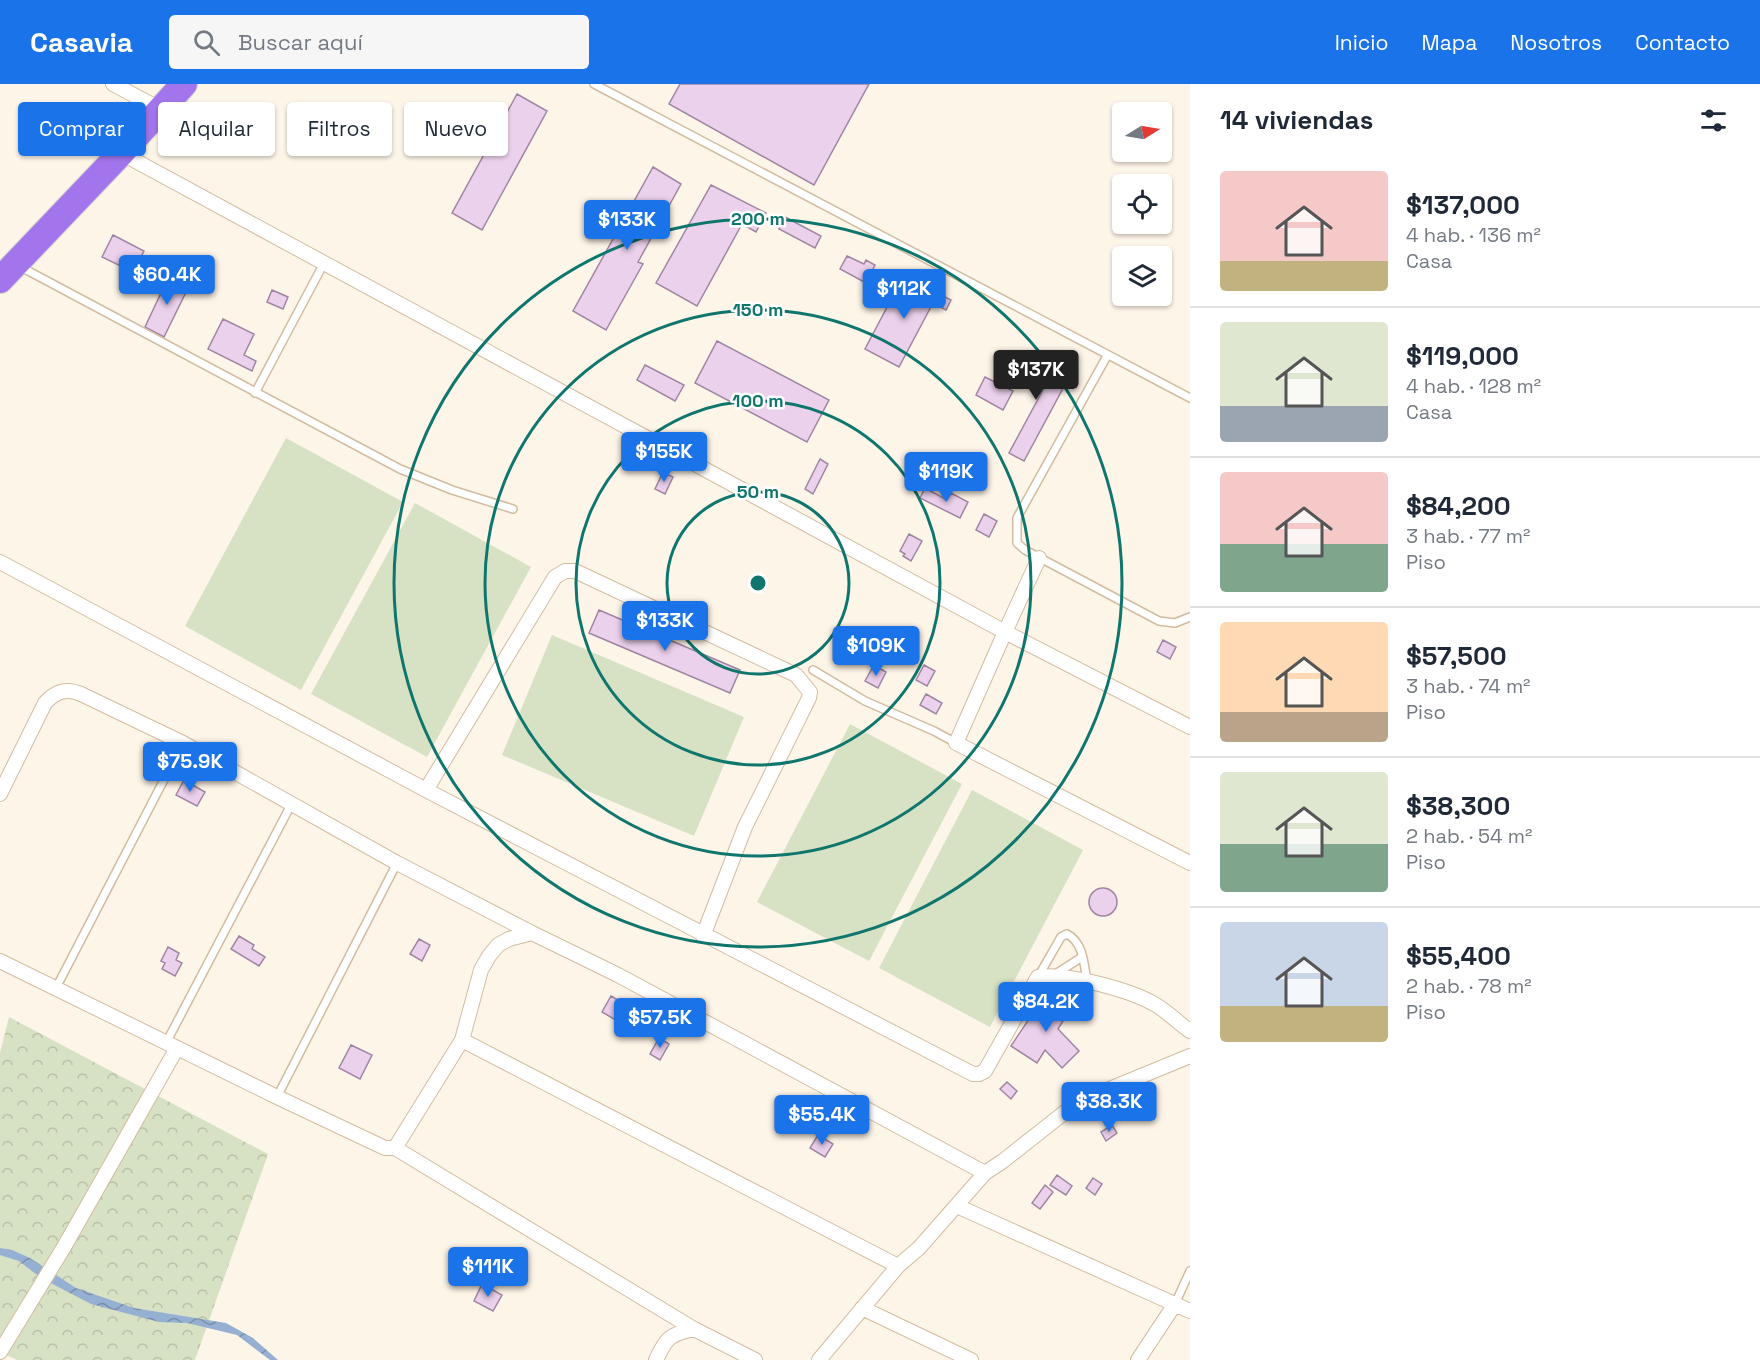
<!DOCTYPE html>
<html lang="es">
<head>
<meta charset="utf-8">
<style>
	:root { --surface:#fff; --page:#f6f6f7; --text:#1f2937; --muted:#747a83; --line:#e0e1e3; --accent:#1a73e8 }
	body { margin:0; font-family:"Space Grotesk",sans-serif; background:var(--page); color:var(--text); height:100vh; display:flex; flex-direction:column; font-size:22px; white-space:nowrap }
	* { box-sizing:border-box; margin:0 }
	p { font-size:20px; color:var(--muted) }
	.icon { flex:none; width:33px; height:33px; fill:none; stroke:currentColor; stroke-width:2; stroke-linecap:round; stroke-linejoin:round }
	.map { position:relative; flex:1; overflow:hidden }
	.sheet { display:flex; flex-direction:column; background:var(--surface); width:570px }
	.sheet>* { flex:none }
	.hud { position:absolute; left:18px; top:18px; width:570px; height:54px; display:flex; gap:12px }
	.needle { width:39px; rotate:79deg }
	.tools { position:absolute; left:1112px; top:18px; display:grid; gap:12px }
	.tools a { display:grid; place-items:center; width:60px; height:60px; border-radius:6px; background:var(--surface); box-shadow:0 2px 4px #0004; font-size:30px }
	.price { position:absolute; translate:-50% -51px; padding:0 14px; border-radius:6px; background:var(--accent); color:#fff; font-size:20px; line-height:39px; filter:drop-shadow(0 2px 3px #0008) }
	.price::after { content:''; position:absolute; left:50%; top:36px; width:18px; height:14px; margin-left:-9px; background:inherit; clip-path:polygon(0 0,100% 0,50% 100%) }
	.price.active { background:#222; color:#fff }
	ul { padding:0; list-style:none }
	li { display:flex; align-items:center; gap:18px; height:150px; padding:0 30px }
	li+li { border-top:2px solid var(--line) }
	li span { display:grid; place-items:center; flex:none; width:168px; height:120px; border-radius:6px; color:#555 }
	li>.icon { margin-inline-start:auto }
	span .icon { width:72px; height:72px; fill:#fffc; stroke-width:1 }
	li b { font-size:26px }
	h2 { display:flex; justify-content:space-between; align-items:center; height:72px; padding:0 30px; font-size:26px }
	.pill { padding:0 21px; border-radius:6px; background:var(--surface); box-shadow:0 2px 4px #0004; font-size:21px; line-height:54px }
	.pill.active { background:var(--accent); color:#fff }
	header { display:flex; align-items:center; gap:36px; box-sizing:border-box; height:84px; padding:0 30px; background:var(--accent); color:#fff }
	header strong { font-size:28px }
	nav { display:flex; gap:33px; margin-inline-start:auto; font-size:21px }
	.search { width:420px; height:54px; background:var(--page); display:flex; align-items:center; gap:15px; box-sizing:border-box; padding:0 21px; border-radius:6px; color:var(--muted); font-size:22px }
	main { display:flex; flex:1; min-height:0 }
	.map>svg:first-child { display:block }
	.forest { fill:url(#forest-crowns) }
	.pitch { fill:#d7e1c4 }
	.water { fill:url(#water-waves) }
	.building { fill:#ecd1ed; stroke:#9f86a0; stroke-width:1.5 }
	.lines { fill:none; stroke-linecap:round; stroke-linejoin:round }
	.lane-casing { stroke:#d2bc9f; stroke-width:10 }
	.street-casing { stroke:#d2bc9f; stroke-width:16 }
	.highway-casing { stroke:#d5d4d1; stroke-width:28 }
	.lane { stroke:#fff; stroke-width:7 }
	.street { stroke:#fff; stroke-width:14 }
	.highway { stroke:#a375ec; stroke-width:26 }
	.ring { fill:none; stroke:#0f766e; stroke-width:3 }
	.centre { fill:#0f766e; stroke:#fff; stroke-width:3 }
	.ring-label { font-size:18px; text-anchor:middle; font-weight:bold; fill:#0f766e; stroke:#fff; stroke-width:5; stroke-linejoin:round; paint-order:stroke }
</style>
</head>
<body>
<header>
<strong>Casavia</strong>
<div class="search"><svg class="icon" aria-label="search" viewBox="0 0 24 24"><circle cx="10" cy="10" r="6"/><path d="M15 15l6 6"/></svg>Buscar aquí</div>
<nav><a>Inicio</a><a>Mapa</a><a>Nosotros</a><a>Contacto</a></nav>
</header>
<main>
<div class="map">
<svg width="1190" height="1276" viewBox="0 0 1190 1276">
	<defs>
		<pattern id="forest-crowns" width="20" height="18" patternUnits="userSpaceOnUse" patternTransform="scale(1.5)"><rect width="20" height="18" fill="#d7e1c4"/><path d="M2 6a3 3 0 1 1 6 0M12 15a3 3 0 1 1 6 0" fill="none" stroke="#b9c1a8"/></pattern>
		<pattern id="water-waves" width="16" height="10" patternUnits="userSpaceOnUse" patternTransform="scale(1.5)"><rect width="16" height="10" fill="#95b0d2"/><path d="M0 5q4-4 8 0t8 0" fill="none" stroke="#7a8faa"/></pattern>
	</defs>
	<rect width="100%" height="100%" fill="#fef5e9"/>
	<path class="forest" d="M9 933 268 1070 195 1276H17L0 1268V969Z"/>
	<path class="pitch" d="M286 354 403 418 301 606 185 542Z
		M415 419 531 483 427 673 311 610Z
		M552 551 744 633 694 752 502 671Z
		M850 640 962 700 869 877 757 818Z
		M972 706 1083 766 990 943 879 884Z"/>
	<path class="water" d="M0 1164 12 1166 30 1174 76 1204 134 1224 226 1239 253 1254 278 1276H270L237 1251 187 1239 159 1238 91 1220 41 1194 19 1177 0 1171Z"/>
	<path class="building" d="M680 0H869L814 101 669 20Z
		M517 10 547 27 482 146 452 129Z
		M653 83 681 100 638 178 643 180 606 246 573 227Z
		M711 101 766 129 756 148 742 140 697 222 656 199Z
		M785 133 821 152 815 164 779 145Z
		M113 151 144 167 133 188 102 173Z
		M847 172 864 180 866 176 875 181 866 199 840 185Z
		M904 191 951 216 946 226 933 219 899 283 865 265Z
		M169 192 189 202 164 253 145 243Z
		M272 206 288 213 283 225 267 218Z
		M223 235 254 250 244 271 256 277 252 287 208 265Z
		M717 257 829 316 807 358 695 299Z
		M1015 267 1068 295 1024 377 1009 369 1045 302 1007 282Z
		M645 281 684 301 675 317 637 296Z
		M985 293 1013 307 1003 326 976 311Z
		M820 375 828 380 813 410 805 405Z
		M663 388 673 393 665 410 655 405Z
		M925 404 947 416 951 409 968 418 960 434 920 414Z
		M984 430 997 437 989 453 976 446Z
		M909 450 922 457 911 477 903 472 905 470 900 467Z
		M599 526 740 586 730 609 589 549Z
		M1163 556 1176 563 1170 575 1157 568Z
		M874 581 886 588 878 604 865 597Z
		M924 581 935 587 927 602 916 596Z
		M926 610 942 619 936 630 920 621Z
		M184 696 205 708 197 722 176 711Z
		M1089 818a14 14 0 1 1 28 0a14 14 0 1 1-28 0Z
		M239 852 254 861 252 865 265 873 259 882 231 865Z
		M419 855 430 861 422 877 410 870Z
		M168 863 179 869 176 876 182 879 175 892 162 885 165 879 161 877Z
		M1047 908 1071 924 1058 945 1079 967 1062 984 1045 966 1037 979 1011 962Z
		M611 912 623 919 614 935 602 928Z
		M659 954 669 960 660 976 650 970Z
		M351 961 372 971 360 995 339 984Z
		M1007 998 1017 1007 1011 1015 1000 1005Z
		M1112 1041 1117 1049 1106 1057 1101 1048Z
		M818 1051 833 1060 825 1073 810 1064Z
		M1057 1091 1072 1102 1066 1111 1050 1101Z
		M1093 1094 1102 1100 1095 1111 1086 1104Z
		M1045 1101 1053 1108 1040 1125 1032 1119Z
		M482 1200 502 1211 493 1227 474 1217Z"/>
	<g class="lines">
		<g class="lane-casing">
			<path id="lane" d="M594 0 1190 314
				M19 182 400 385 452 406 513 425
				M1107 272 1017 434V459L1025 466 1159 537 1175 539 1190 533
				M255 309 324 179
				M813 586 865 617 934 647 956 659
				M1054 891 1082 873
				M1038 893 1061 853 1067 850C1084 859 1084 881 1087 898
				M56 904 183 659
				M166 959 292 719
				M277 1013 397 779
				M1175 1220 1190 1187"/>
		</g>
		<g class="street-casing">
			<path id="street" d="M113 0 160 25
				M121 69 1005 548 956 659 1190 779
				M1039 474 1005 548 1190 643
				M0 478 426 706 973 990H979L985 987 1038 893C1068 889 1131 906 1156 921 1168 928 1178 939 1190 947
				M426 706 555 493 565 487H575L796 591 810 608 809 614 745 743 703 852
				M0 710 45 619C56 607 66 604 81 610L183 659 397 779 532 849 618 891 985 1089
				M0 877 277 1013 385 1064H395L462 956 481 886 489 872 498 861 509 855 532 849
				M462 956 898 1182
				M395 1064 694 1245
				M957 1122 1190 1227
				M862 1224 971 1276
				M0 1268 64 1163 177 964
				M656 1276C666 1254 670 1250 694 1245L755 1276
				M819 1276 898 1182 919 1164 985 1089 1003 1077 1069 1025 1100 1009 1190 972
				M1138 1276 1175 1220"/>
		</g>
		<g class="highway-casing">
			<path id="highway" d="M0 196 121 69 184 0"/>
		</g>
		<use href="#lane" class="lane"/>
		<use href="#street" class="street"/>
		<use href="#highway" class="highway"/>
	</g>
	<g class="ring">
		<circle cx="758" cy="499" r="91"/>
		<circle cx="758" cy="499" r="182"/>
		<circle cx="758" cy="499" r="273"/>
		<circle cx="758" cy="499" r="364"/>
	</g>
	<circle cx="758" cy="499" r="9" class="centre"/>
	<g class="ring-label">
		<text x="758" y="141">200 m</text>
		<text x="758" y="232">150 m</text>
		<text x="758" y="323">100 m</text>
		<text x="758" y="414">50 m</text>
	</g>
</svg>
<div class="tools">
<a><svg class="needle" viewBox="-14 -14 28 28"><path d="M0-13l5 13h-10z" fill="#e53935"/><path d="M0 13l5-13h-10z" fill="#747a83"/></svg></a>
<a><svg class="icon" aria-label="locate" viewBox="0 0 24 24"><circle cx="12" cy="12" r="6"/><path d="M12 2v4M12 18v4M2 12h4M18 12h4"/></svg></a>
<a><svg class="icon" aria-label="layers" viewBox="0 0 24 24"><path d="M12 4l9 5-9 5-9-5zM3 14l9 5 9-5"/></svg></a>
</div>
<b class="price" style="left:627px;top:167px">$133K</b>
<b class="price" style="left:167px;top:222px">$60.4K</b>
<b class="price" style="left:904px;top:236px">$112K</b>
<b class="price active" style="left:1036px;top:317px">$137K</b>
<b class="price" style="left:664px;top:399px">$155K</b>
<b class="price" style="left:946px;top:419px">$119K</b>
<b class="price" style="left:665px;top:568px">$133K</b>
<b class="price" style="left:876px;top:593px">$109K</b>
<b class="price" style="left:190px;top:709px">$75.9K</b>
<b class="price" style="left:1046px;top:949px">$84.2K</b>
<b class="price" style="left:660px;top:965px">$57.5K</b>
<b class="price" style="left:1109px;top:1049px">$38.3K</b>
<b class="price" style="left:822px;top:1062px">$55.4K</b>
<b class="price" style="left:488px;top:1214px">$111K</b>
<div class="hud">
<a class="pill active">Comprar</a>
<a class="pill">Alquilar</a>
<a class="pill">Filtros</a>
<a class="pill">Nuevo</a>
</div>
</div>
<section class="sheet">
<h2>14 viviendas<svg class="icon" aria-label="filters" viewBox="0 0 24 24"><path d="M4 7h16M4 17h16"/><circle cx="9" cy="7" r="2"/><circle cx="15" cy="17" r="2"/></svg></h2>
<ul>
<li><span style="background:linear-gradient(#f6c9c9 75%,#c2b280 0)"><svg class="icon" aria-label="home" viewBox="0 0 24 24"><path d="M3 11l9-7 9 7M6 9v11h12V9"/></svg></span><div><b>$137,000</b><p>4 hab. · 136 m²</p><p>Casa</p></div></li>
<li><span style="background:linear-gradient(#dfe7d0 70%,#9aa5b1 0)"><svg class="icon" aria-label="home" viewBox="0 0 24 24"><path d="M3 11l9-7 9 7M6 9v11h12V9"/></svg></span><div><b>$119,000</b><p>4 hab. · 128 m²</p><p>Casa</p></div></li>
<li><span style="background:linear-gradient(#f6c9c9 60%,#7fa58c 0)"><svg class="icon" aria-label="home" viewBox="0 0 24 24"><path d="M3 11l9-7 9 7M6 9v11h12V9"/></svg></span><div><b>$84,200</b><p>3 hab. · 77 m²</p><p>Piso</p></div></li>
<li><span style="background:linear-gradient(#ffd9b3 75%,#b9a48a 0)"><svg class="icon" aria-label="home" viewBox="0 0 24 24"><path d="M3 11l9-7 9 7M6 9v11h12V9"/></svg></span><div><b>$57,500</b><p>3 hab. · 74 m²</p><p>Piso</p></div></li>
<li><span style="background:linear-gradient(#dfe7d0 60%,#7fa58c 0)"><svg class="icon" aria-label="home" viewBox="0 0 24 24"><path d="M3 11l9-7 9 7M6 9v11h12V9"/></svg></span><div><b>$38,300</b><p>2 hab. · 54 m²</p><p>Piso</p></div></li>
<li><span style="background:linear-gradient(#c9d6e8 70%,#c2b280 0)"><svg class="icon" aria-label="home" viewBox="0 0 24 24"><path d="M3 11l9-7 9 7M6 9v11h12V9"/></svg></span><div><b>$55,400</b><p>2 hab. · 78 m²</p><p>Piso</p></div></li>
</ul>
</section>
</main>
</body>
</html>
